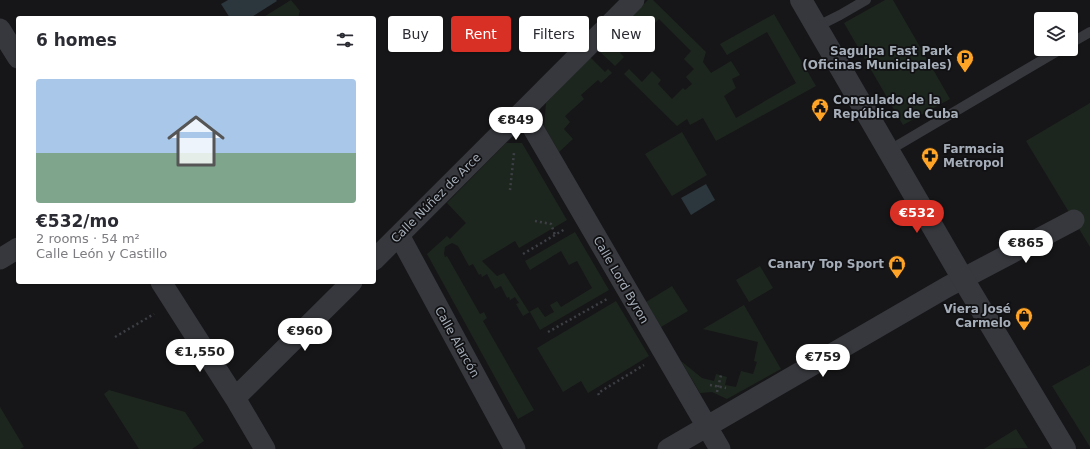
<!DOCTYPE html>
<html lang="en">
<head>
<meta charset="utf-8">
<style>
	:root { --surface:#fff; --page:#f2f2f3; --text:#2b2b33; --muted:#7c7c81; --accent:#d93025 }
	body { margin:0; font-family:"DejaVu Sans",sans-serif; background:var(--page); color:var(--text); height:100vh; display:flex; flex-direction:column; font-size:15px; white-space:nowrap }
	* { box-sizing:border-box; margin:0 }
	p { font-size:13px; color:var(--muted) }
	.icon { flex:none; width:22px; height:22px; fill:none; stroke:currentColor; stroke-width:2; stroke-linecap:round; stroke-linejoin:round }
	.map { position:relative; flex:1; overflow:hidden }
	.drawer { position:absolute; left:16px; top:16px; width:360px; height:268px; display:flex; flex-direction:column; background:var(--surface); border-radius:4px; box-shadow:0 1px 3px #0004 }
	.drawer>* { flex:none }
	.banner { position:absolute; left:388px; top:16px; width:380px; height:36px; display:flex; gap:8px }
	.fabs { position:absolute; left:1034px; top:12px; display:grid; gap:8px }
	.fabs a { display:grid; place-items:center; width:44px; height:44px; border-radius:4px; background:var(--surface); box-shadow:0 1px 3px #0004; font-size:20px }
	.price { position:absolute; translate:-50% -34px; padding:0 9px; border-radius:14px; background:#fff; color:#222; font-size:13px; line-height:26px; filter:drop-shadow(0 1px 2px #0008) }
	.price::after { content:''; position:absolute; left:50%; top:24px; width:12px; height:9px; margin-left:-6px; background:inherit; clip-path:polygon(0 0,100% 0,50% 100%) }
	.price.current { background:var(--accent); color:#fff }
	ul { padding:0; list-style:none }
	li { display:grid; align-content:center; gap:8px; height:212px; padding:0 20px }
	li span { display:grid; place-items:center; height:124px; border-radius:4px; color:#555 }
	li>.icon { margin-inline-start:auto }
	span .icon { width:72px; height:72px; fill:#fffc; stroke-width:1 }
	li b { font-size:17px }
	h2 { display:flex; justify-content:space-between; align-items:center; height:48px; padding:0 20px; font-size:17px }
	.tag { padding:0 14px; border-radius:4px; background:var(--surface); box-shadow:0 1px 3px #0004; font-size:14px; line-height:36px }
	.tag.current { background:var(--accent); color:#fff }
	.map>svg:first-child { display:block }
	.green { fill:#1d261e }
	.water { fill:#2b363d }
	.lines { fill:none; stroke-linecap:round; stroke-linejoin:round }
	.path { stroke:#3c3f44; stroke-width:2.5; stroke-dasharray:2 3; stroke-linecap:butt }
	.service { stroke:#36383d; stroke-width:10 }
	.minor { stroke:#36383d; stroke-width:21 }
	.tertiary { stroke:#36383d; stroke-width:22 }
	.labels { text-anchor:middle; stroke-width:3.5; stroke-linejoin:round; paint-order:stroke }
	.poi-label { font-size:12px; font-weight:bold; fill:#a6aeb9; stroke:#111113; text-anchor:end }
	.street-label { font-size:12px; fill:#a6aeb9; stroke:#111113 }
</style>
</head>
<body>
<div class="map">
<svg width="1090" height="449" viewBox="0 0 1090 449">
	<rect width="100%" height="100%" fill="#161618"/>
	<path class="green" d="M291 0 300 11 298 18H262Z
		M648 0H653L706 52 703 62 711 73 731 61 740 75 732 79 736 88 724 96 736 118 796 83 767 32 727 55 720 44 774 14 816 86 716 141 703 118 690 125 687 119 677 126 624 74 629 69 642 82 652 71 661 80 658 84 672 99 683 88 685 90 692 84 686 77 694 69 684 59 691 51 659 19 643 35 637 30 628 38 631 42 620 53 624 57 615 66 598 50Z
		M885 0H893L950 99 903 125 844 23Z
		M590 57 605 72 608 69 612 73 601 83 598 80 581 95 584 99 565 116 570 122 564 129 573 139 559 152 544 126 546 103Z
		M1090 103V247L1026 141Z
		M682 132 707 175 672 196 645 154Z
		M506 143H522L567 220 519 248 515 241 482 261 497 276 504 273 529 312 538 307 545 317 554 312 550 305 557 301 561 307 592 288 577 261 569 265 561 251 530 270 525 261 575 232 609 290 540 330 530 312 523 316 516 304 519 303 515 297 510 300 509 297 507 298 501 286 495 289 487 274 482 277 481 274 479 275 473 264 469 266 458 246 452 243 445 247 444 254 445 257 447 256 480 314 484 312 487 318 483 321 534 410 518 419 427 254 447 236 450 239 466 223 447 203Z
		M760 266 773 288 749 302 736 280Z
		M672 286 688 311 661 327 646 302Z
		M616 301 649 356 588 393 581 381 563 392 537 348Z
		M744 305 781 369 727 399 712 392 700 393 681 361 702 378 714 381 716 374 727 377 725 385 736 387 741 371 753 374 757 362 754 361 758 342 703 329Z
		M1090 365V447L1052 386Z
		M109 390 185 412 204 441 192 449H139L104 394Z
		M0 407 24 447 20 449H0Z
		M1016 429 1028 448 984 449Z"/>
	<path class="water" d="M228 0H276L277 1 250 18H230L221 4Z
		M706 184 715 200 691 215 681 198Z"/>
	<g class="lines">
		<path class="path" d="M510 190 514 153
			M535 221 551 224 555 235
			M523 254 565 229
			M548 332 607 299
			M115 337 154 314
			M710 385 726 388
			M717 392 721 375
			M599 395 598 393 644 365"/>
		<path class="service" d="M816 27 840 15 866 0
			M1071 43 1090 32
			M888 151 1061 49"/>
		<path class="minor" d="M0 29 18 58
			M523 111 720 449
			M399 235 515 449
			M0 259 18 248
			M374 260 634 0
			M161 282 235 398 265 449
			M235 398 352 282
			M668 449 947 287 1074 220"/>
		<path class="tertiary" d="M801 0 963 279 1065 449"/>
	</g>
	<defs>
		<g id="parking-pin" transform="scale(0.9)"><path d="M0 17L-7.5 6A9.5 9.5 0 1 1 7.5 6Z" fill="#ffa426" stroke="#111113"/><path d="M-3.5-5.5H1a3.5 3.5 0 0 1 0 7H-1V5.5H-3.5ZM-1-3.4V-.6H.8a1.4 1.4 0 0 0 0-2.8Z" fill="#111"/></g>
		<g id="civic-pin" transform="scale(0.9)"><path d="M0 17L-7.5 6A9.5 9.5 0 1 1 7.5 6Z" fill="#ffa426" stroke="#111113"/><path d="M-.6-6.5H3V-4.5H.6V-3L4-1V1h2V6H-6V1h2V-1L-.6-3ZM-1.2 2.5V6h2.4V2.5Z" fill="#111"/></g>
		<g id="pharmacy-pin" transform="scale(0.9)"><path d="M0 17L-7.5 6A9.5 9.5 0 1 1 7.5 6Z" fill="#ffa426" stroke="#111113"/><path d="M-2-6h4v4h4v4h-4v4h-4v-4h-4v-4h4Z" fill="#111"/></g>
		<g id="shop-pin" transform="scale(0.9)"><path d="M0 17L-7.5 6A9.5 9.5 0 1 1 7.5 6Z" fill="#ffa426" stroke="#111113"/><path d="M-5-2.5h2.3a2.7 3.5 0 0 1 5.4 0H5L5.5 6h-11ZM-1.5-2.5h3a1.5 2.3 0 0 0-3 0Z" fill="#111"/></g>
	</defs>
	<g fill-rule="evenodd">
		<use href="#parking-pin" x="965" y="58"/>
		<use href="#civic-pin" x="820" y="107"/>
		<use href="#pharmacy-pin" x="930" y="156"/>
		<use href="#shop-pin" x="897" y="264"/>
		<use href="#shop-pin" x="1024" y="316"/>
	</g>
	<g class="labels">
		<g class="poi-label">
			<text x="952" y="55">Sagulpa Fast Park<tspan x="952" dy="14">(Oficinas Municipales)</tspan></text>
			<text x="833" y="104" text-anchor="start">Consulado de la<tspan x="833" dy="14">República de Cuba</tspan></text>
			<text x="943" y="153" text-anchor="start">Farmacia<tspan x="943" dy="14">Metropol</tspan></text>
			<text x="884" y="268">Canary Top Sport</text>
			<text x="1011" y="313">Viera José<tspan x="1011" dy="14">Carmelo</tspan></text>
		</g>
		<g class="street-label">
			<text transform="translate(436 198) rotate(-45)" y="4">Calle Núñez de Arce</text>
			<text transform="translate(621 280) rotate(60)" y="4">Calle Lord Byron</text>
			<text transform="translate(457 342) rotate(61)" y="4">Calle Alarcón</text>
		</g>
	</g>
</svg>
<div class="fabs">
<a><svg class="icon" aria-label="layers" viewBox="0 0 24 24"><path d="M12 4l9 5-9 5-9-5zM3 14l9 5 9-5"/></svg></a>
</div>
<b class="price" style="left:516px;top:141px">€849</b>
<b class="price current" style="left:917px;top:234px">€532</b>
<b class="price" style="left:1026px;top:264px">€865</b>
<b class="price" style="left:305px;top:352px">€960</b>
<b class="price" style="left:200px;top:373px">€1,550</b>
<b class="price" style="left:823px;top:378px">€759</b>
<div class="banner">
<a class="tag">Buy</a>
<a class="tag current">Rent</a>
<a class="tag">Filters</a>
<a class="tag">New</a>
</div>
<section class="drawer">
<h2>6 homes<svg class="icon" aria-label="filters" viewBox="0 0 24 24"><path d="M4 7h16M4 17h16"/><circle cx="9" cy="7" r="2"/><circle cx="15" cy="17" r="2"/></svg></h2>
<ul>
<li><span style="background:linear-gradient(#a9c7e8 60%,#7fa58c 0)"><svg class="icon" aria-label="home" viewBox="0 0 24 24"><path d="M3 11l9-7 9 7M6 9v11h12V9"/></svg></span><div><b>€532/mo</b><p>2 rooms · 54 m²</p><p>Calle León y Castillo</p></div></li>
</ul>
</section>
</div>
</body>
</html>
